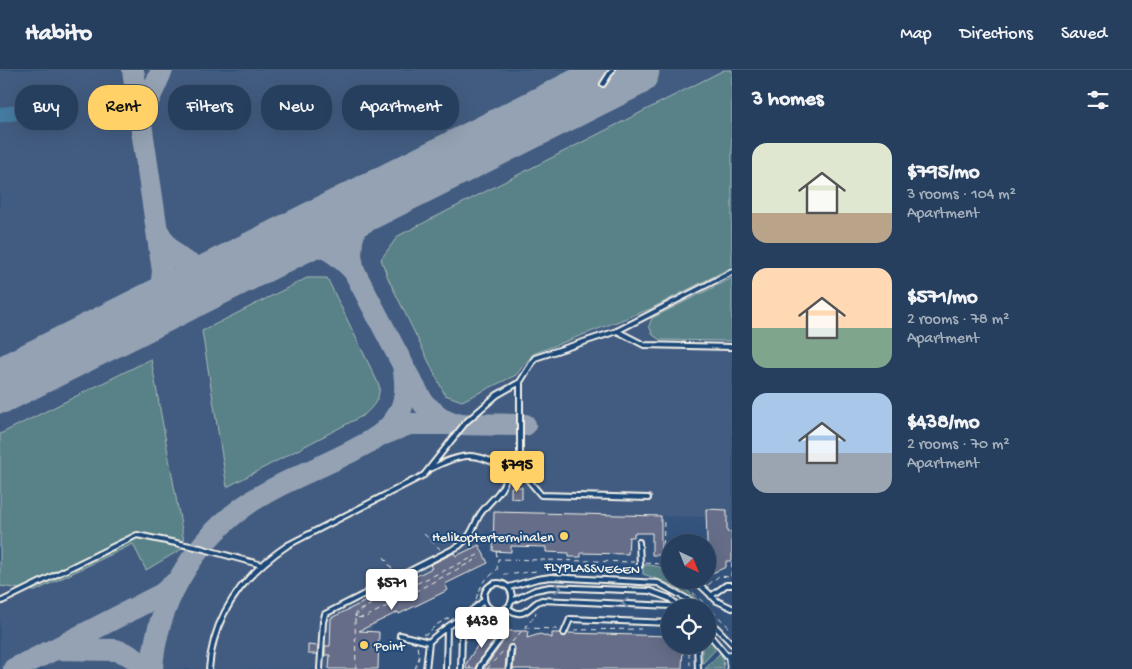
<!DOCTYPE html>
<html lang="en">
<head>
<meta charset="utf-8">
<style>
	:root { --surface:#273f5e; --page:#334a67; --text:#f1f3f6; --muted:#a4afbc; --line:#435873; --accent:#ffd166 }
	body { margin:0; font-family:"Gochi Hand",sans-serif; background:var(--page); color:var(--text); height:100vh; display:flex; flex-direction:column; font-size:19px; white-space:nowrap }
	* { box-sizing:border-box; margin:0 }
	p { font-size:16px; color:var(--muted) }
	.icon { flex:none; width:28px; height:28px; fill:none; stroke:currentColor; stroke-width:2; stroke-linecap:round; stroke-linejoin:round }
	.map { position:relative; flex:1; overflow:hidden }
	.sheet { display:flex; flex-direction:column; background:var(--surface); width:400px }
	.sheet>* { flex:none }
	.hud { position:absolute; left:15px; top:15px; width:475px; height:45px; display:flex; gap:10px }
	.needle { width:32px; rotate:137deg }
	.buttons { position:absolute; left:661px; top:464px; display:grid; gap:10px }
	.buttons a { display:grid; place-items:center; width:55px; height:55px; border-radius:50%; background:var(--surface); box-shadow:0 5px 20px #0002,0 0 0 1px var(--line); font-size:25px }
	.price { position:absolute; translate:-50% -42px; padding:0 11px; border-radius:5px; background:#fff; color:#222; font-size:16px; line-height:32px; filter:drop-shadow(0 1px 2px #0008) }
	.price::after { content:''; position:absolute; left:50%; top:30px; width:15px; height:11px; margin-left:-8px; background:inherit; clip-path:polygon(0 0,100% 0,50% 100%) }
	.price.on { background:var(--accent); color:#111 }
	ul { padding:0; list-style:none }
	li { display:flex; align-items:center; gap:15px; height:125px; padding:0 20px }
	li span { display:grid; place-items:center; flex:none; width:140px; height:100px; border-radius:15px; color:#555 }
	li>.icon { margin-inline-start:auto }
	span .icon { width:60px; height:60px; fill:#fffc; stroke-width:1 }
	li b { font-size:21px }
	h2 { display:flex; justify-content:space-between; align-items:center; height:60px; padding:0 20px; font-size:21px }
	.chip { padding:0 18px; border-radius:20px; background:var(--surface); box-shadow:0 5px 20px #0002,0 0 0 1px var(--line); font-size:18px; line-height:45px }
	.chip.on { background:var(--accent); color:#111 }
	header { display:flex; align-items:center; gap:30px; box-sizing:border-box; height:70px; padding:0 25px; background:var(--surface); border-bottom:1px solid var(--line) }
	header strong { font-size:24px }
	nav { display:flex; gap:28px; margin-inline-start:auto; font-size:18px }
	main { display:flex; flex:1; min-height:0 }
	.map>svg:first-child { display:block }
	.built { fill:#435c81 }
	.green { fill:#598288; stroke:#a6bab8 }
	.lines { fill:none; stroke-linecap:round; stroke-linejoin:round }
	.river { stroke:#457ca2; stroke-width:15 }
	.taxiway { stroke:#94a2b3; stroke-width:22 }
	.runway { stroke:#94a2b3; stroke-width:55 }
	.building { fill:#656d88; stroke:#f4f1e8 }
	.service-casing { stroke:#f4f1e8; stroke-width:8 }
	.tertiary-casing { stroke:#f4f1e8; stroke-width:12 }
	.path { stroke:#f4f1e8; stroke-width:1; stroke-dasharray:5 4; stroke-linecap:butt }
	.service { stroke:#1f4a7a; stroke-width:4 }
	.tertiary { stroke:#1f4a7a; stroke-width:9 }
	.oneway { stroke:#748da6 }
	.poi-dot { fill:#ffd166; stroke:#1f4a7a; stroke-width:2 }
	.labels { text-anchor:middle; stroke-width:4; stroke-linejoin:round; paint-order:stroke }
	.poi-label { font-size:14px; fill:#f4f1e8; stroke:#1f4a7a; text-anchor:end }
	.street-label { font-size:14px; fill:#f4f1e8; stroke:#1f4a7a }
</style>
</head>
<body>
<header>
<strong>Habito</strong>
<nav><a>Map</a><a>Directions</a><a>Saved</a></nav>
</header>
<main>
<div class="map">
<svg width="732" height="599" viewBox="0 0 732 599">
	<rect width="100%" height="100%" fill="#34547e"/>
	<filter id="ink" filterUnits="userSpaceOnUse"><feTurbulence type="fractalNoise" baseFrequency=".02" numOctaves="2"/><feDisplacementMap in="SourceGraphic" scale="10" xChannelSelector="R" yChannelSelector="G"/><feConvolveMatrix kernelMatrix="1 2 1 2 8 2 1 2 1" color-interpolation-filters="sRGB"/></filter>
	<g filter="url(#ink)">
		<path class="built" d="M0 0H732V462H727L705 447 662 446 645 463H636L635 467H629L631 484 581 482V485L576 487 569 485V482L546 481V475H511V481H493L494 462H488L487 458 484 471 478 476 487 493 445 515 447 522 396 544 395 541 372 557 371 563 377 599H0Z"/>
		<path class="green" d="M724 0H732V197L650 239 533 284 516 305 462 331 445 325 388 208 381 189 398 166Z
			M307 208H327L379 315C381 328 373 337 364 345L227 417 202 261Z
			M732 208V271L660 270 653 265 649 256 652 248Z
			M151 289 185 477 146 500 133 474 35 521 0 516V364Z
			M643 495C654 495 662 496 670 504V510H676L705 537H700C679 517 671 514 643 504Z
			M708 569 717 578 702 594V575H708Z
			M720 583 723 588 724 599H705Z"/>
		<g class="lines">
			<path class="river" d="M0 45 26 41"/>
			<path class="taxiway" d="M133 0 163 201C161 224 158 230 142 245
				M141 47 162 0
				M159 163C179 200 206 204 244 194
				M269 182C309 169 324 169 354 201
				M406 302 424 334 442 349 453 354 525 355
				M384 364 409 354H450
				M55 579 162 524 176 512
				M14 599 55 579 116 580 127 584 135 589 145 599
				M152 599C156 536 191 475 242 438 271 416 313 401 346 384 366 374 388 364 399 343 407 328 406 312 403 295L354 201 351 186 352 170 358 151 372 134 388 122"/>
			<path class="runway" d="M0 316 632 0"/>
		</g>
		<path class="building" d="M511 417H522V429L511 428Z
			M706 439 727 440V462H732V491H726V497L708 505Z
			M494 442 661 446V485H652V463H634V467H629L628 484 581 483V487H569V483L546 482V477L511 476V482L493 481Z
			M479 475 488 493 445 514 448 520 399 544 398 542 359 561 379 562 378 599H329L330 585H325V576H330L331 548 399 515 397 512 405 508 407 511 432 498 430 495 454 483 456 486Z
			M487 560 496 561 497 567 477 594 476 599H466L467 592Z
			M504 561H528L527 568 540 564 552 568V563H560L564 567 568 563 670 566V575L683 576 682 599H513L515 578 511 574 507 578 505 599H484L504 570Z
			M308 575 318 576 317 584H308Z"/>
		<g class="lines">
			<g class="service-casing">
				<path id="service" d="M603 14 612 0
					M617 261 644 275 732 277
					M520 312V400L541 425 648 428
					M507 406 520 400
					M639 472 640 495
					M695 510 717 531 732 538
					M484 527a14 14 0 1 1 28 0a14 14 0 1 1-28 0Z
					M509 517 537 509 551 507 658 513 691 531 698 538
					M711 526 726 515H732
					M512 531 535 520 550 517 650 521 669 528 681 538
					M0 532 137 465 200 478 262 495
					M507 538C510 539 514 543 518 543 527 545 533 532 542 530L671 536 673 538
					M708 549 732 574
					M564 563 570 549 670 553
					M708 563 729 588
					M400 565 429 572
					M697 575 698 599
					M209 599C213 544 243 505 288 475L424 405 466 352 497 325 520 312 535 288 617 261 732 202
					M320 599 323 552 325 544 459 476C472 465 472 460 479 446 489 429 506 423 507 400 475 380 461 383 428 400
					M426 599 429 572C445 555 467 547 484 530
					M446 599 447 558
					M461 599 462 564 478 555H500
					M480 599V596L501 568 498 541
					M509 599 511 578"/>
			</g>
			<g class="tertiary-casing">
				<path id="tertiary" d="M732 586 731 589 732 597"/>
			</g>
			<path class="path" d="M424 464 440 479
				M496 481 497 489
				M384 487 394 502
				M645 493 663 494 670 501
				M663 493 664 449
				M504 504C515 505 525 502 537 501
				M680 510 732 560
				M708 515 719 506 731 507 732 491
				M476 529 483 512 497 500 498 489 634 492
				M355 547 356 542 368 536 478 485
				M355 547 365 538
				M525 558 557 559
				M574 560 641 559
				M423 564H427L436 555 449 548
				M512 572 535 546 536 542
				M686 575 688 576 690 595
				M356 599 355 548 366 547 479 488
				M415 599 419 588 417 576
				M470 599V596
				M487 599 504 580"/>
			<use href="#service" class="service"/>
			<use href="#tertiary" class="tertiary"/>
		</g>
		<defs><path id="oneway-chevron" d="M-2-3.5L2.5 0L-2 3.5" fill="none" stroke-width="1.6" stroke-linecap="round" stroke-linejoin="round" transform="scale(1.25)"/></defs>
		<g class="oneway">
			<use href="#oneway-chevron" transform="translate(558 518) rotate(2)"/>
			<use href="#oneway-chevron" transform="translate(625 533) rotate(-177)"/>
		</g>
	</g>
	<g class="poi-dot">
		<circle cx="564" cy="466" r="5"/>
		<circle cx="364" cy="575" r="5"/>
	</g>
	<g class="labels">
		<g class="poi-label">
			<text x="554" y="471">Helikopterterminalen</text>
			<text x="374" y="580" text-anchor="start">Point</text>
		</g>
		<g class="street-label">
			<text transform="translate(592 497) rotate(2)" y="5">FLYPLASSVEGEN</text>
		</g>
	</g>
</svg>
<div class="buttons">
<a><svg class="needle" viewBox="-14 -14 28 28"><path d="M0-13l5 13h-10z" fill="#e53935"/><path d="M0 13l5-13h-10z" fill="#a4afbc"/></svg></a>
<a><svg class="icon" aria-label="locate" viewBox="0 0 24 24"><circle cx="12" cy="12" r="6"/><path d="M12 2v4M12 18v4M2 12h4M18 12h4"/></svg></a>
</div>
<b class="price on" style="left:517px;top:423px">$795</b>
<b class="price" style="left:392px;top:541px">$571</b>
<b class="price" style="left:482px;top:579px">$438</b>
<div class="hud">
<a class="chip">Buy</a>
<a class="chip on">Rent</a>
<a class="chip">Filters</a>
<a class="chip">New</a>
<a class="chip">Apartment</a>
</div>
</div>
<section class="sheet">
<h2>3 homes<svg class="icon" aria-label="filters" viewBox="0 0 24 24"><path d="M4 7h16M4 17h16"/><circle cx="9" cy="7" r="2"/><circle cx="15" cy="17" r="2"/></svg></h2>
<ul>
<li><span style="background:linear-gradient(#dfe7d0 70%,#b9a48a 0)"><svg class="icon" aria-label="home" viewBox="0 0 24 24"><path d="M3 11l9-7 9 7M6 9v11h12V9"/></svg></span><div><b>$795/mo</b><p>3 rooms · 104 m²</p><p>Apartment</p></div></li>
<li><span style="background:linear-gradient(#ffd9b3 60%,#7fa58c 0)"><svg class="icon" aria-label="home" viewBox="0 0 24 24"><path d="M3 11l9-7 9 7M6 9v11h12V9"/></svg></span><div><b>$571/mo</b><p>2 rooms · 78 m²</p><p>Apartment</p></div></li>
<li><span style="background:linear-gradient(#a9c7e8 60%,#9aa5b1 0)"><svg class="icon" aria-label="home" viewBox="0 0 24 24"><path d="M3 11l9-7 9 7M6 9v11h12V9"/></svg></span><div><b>$438/mo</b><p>2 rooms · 70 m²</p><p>Apartment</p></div></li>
</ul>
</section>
</main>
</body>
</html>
